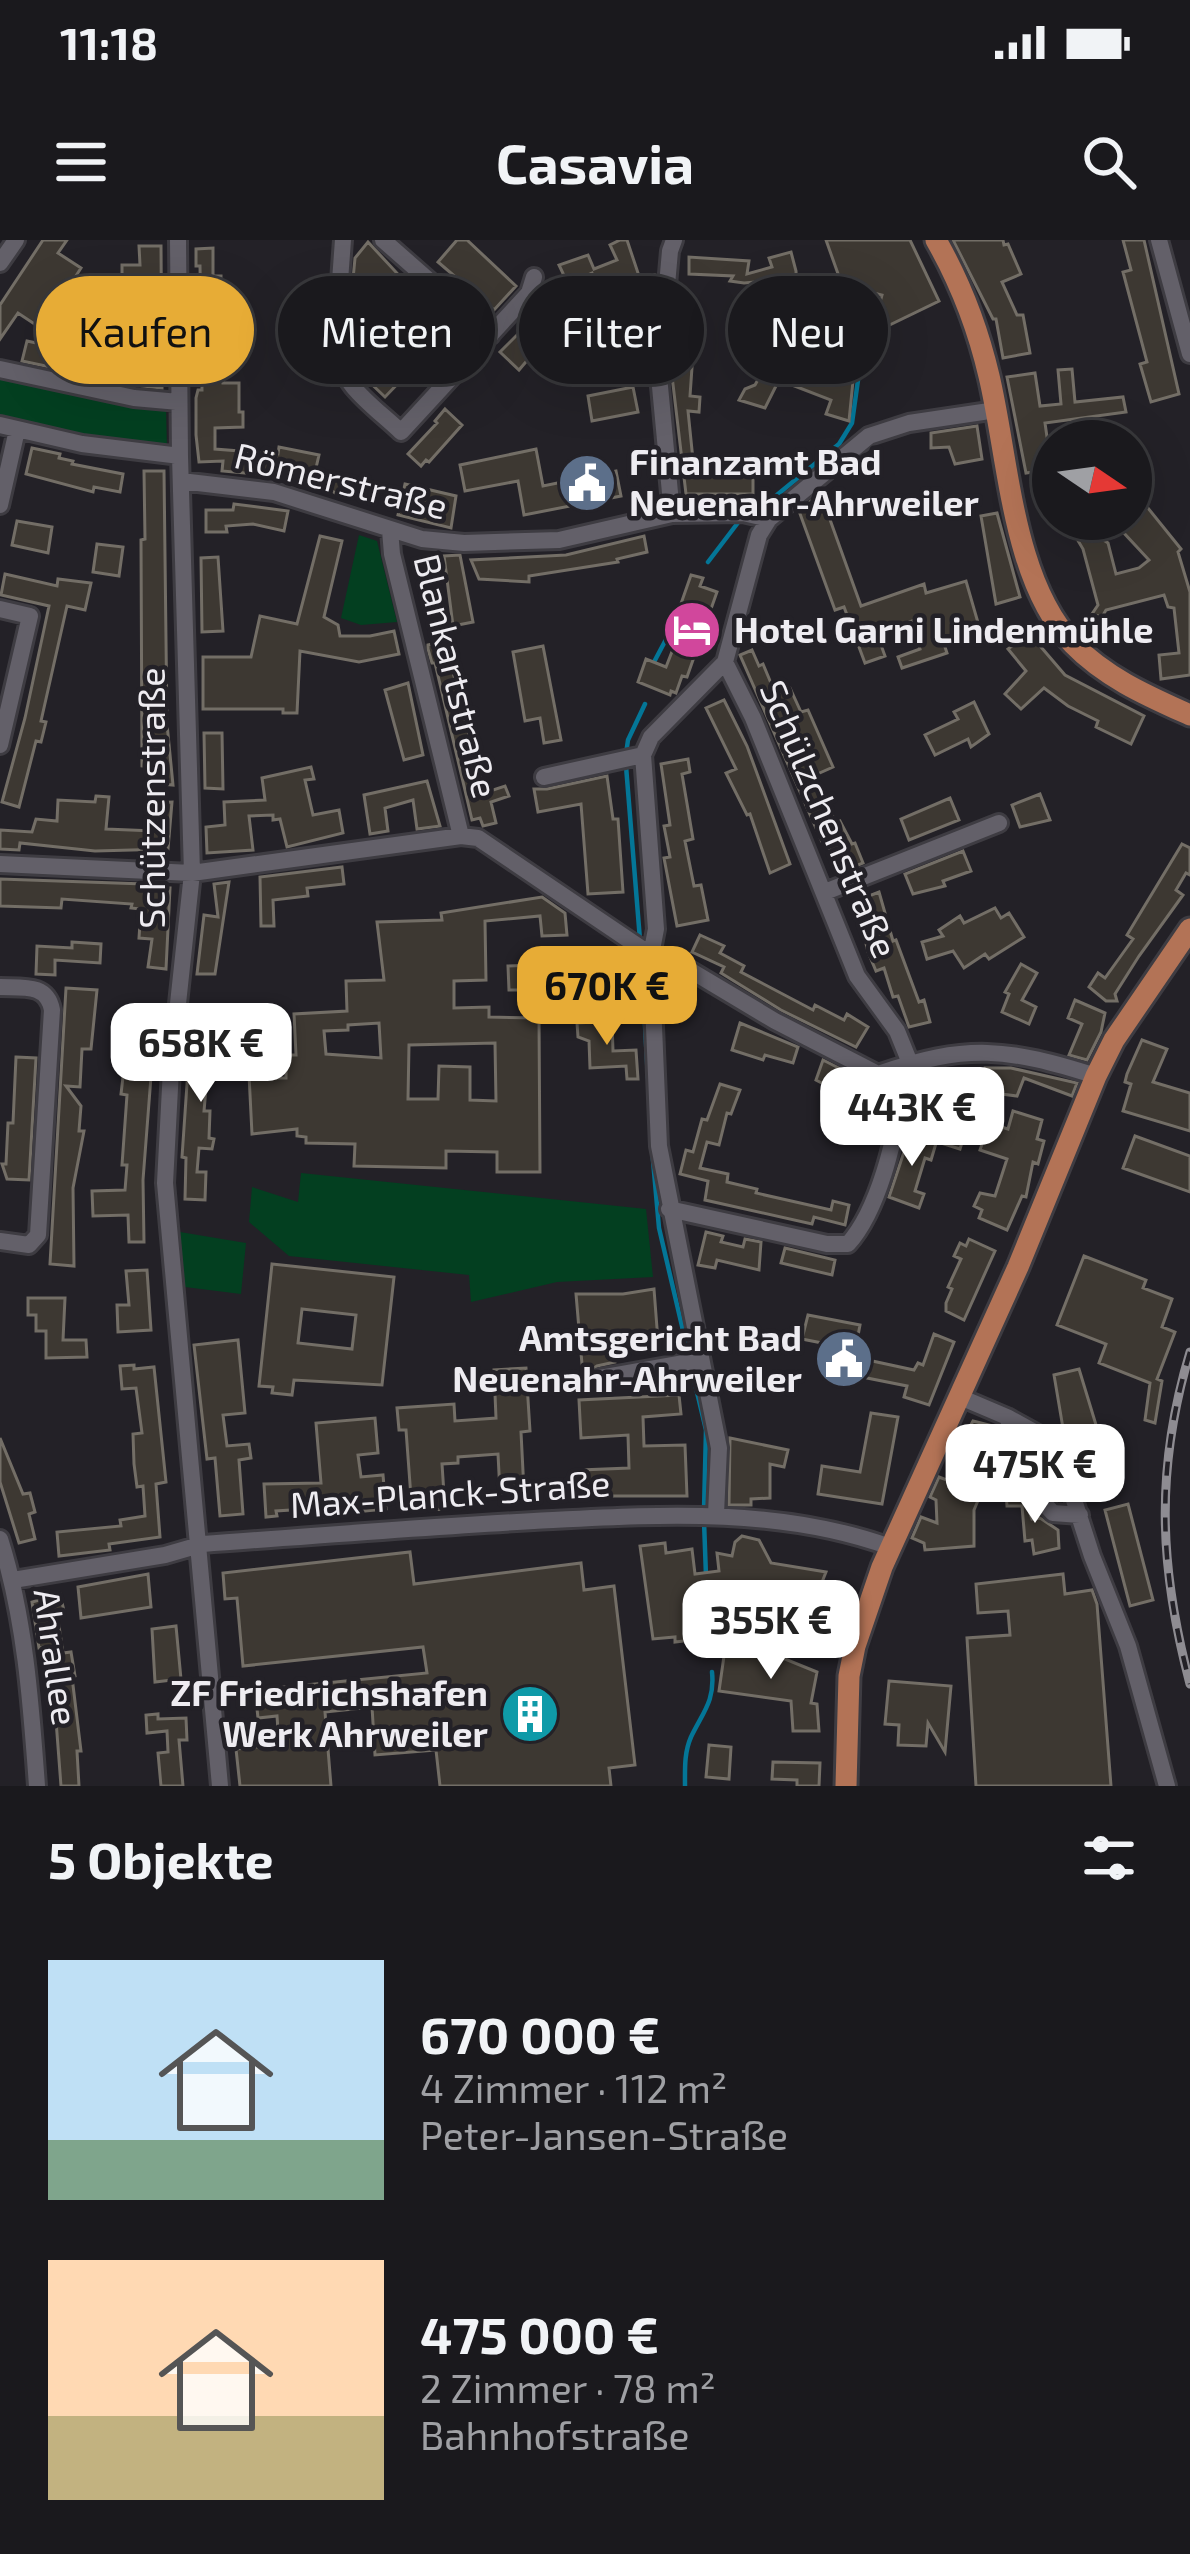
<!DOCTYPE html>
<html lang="de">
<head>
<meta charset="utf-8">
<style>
	:root { --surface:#1a191d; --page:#232226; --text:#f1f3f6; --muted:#9fa0a4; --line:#38383b; --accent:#e7ac36 }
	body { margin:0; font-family:"Exo 2",sans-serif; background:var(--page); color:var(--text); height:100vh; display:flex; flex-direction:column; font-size:45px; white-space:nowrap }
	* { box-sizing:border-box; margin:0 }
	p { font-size:39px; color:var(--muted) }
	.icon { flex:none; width:66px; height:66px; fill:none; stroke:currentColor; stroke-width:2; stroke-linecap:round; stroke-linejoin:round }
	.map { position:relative; height:1546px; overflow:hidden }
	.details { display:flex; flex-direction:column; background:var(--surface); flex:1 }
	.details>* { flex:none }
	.top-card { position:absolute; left:36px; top:36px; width:1119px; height:108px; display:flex; gap:24px }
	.needle { width:78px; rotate:103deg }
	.controls { position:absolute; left:1032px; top:180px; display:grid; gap:24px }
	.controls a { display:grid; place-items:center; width:120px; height:120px; border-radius:50%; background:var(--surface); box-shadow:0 12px 48px #0002,0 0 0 3px var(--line); font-size:60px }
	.price { position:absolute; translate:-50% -102px; padding:0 27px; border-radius:24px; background:#fff; color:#222; font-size:39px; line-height:78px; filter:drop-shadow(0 3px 6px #0008) }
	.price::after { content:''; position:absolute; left:50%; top:72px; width:36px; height:27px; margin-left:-18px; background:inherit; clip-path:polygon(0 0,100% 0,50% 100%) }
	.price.current { background:var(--accent); color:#111 }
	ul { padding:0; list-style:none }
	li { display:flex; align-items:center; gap:36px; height:300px; padding:0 48px }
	li span { display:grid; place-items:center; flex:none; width:336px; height:240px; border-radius:0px; color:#555 }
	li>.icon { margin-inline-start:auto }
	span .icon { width:144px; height:144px; fill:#fffc; stroke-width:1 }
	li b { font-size:51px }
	h2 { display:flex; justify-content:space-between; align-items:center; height:144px; padding:0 48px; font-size:51px }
	.tag { padding:0 42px; border-radius:54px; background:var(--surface); box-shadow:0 12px 48px #0002,0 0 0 3px var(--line); font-size:42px; line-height:108px }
	.tag.current { background:var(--accent); color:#111 }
	.status { display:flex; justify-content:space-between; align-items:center; height:84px; padding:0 60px; background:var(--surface); direction:ltr }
	.status svg { height:33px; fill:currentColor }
	header { display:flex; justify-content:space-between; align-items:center; height:156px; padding:0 48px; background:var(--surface); font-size:54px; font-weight:700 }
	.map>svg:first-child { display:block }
	.green { fill:#033f20 }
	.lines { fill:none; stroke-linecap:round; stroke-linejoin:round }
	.stream { stroke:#047697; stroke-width:4.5 }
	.building { fill:#3d3832; stroke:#736e66; stroke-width:3; fill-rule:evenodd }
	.minor-casing { stroke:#3e3c42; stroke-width:22 }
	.major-casing { stroke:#3e3c42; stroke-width:27 }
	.minor { stroke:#636069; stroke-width:16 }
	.major { stroke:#b37356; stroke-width:21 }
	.rail-casing { stroke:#8e8c92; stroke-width:9 }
	.rail { stroke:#232127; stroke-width:4.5; stroke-dasharray:14; stroke-linecap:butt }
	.labels { text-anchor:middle; stroke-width:9; stroke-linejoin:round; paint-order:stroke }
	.poi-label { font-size:36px; font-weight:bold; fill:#eeecf1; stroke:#232127; text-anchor:start }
	.street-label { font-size:36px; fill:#eeecf1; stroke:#232127 }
</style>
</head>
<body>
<div class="status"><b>11:18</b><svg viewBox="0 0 49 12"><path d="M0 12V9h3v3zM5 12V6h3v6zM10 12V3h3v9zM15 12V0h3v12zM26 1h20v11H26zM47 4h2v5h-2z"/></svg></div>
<header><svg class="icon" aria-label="menu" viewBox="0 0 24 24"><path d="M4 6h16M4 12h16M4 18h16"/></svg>Casavia<svg class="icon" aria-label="search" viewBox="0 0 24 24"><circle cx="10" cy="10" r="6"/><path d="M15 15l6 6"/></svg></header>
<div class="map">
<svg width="1190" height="1546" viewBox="0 0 1190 1546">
	<rect width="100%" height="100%" fill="#232127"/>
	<path class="green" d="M0 136 131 166 166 167 167 209 106 203 0 178Z
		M359 295 377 301 397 382 361 385 341 378Z
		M301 933 646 969 653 1037 557 1042 471 1062 469 1035 289 1016 249 982 252 947 298 962Z
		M180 992 246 1003 241 1054 185 1047Z"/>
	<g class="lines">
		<path class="stream" d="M772 259 839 204 852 183 860 126 871 90
			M708 322 740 280
			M654 422 679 375
			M626 514 628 500 645 464
			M626 526 640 700
			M641 717 648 838
			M652 909 659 988 689 1116
			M691 1127 706 1190 704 1270
			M704 1281 706 1336
			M709 1359 712 1387
			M685 1546C685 1529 684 1513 691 1497 703 1472 715 1461 712 1432"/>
	</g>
	<path class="building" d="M43 0H67L58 13 81 28 42 89 18 73 0 99V65Z
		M457 0H467L516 46 494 70 438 22Z
		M620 0H627L640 39 654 35 650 97 631 96 632 60 604 67 592 33 568 44 559 25 588 15 594 29 617 20 610 5Z
		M826 0H910L939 61 871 94 882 55 842 45Z
		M953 0H1003L1004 5 1008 4 1021 34 1002 42 1017 75H1023L1030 113 1003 118 996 79H993Z
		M1123 0H1144L1179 154 1151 162 1140 124 1147 122 1123 32 1131 30Z
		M368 2 407 44 457 82 444 96 421 79 414 86 405 78 407 75 368 42 364 47 353 39 355 18Z
		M139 6H161L162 148 142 146 140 51 135 50 127 92H120V101H108L109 36H122V25H140Z
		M213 8V36H221L220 93H234V109H223V143H239V172H243V187L215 188V209L278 214 279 207 319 215 316 228 346 239 339 255 325 247 267 235 222 231 223 221 199 222 196 195V158L198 150H202L200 26H196V9Z
		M791 12 796 31 797 65H788L780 40 744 43 730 41 733 36 689 34V17L749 21 747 34 772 27 769 18Z
		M296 62 324 64 321 114 285 112 286 93H295Z
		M678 70 696 71 690 156 700 157 699 172 688 171 693 220H698V225L722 224 723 236H753V254H686L672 136Z
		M524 88 541 104 519 130 500 112Z
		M363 89 409 132 385 157 359 132 367 122 350 102Z
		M27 101 121 121 117 141 22 121Z
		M794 109 854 131 849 181 826 174 831 160 779 140 765 168 739 160 745 149 755 145 770 118 785 126Z
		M1072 129 1075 162 1123 157 1126 172 1045 183 1048 204 1053 203V223L1046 224 1047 230 1026 233 1007 137 1035 133 1040 166 1061 164 1058 130Z
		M633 147 638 172 592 181 588 156Z
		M445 169 462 185 429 222 426 220 421 226 408 214 437 183 435 181Z
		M977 186 982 219 955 224 949 207 931 208V193Z
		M32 208 60 214 59 218 73 221 72 224 123 234 120 252 94 247 93 252 26 234Z
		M536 209 543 246 616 231 621 256 524 275 518 241 465 251 460 225Z
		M144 231H164L167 484 173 545 151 543 150 527 142 526 141 300 145 299Z
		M405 244 456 256 451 288 398 275Z
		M1131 247 1181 309 1178 312 1190 352V435L1161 439 1159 415 1179 413 1174 368 1168 367 1164 355 1106 370 1102 377 1092 374 1098 365 1083 309 1071 289 1074 283 1092 280 1093 293 1108 303 1116 334 1139 328 1149 320 1123 292 1116 279H1131Z
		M823 251 829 253 835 272 828 274 861 366 924 344 926 353 966 341 981 393 944 404 947 413 902 428 898 417 920 409 912 381 877 394 885 416 865 423 844 367 835 370 799 271Z
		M234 264 288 271 284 291 253 284 226 286 227 292H206V270H233Z
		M997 273 1020 357 996 364 981 276Z
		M17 281 52 287 48 313 12 305Z
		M320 296 342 301 324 377 338 385 340 396H370L394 391 399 414 359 422 300 411 297 473H283V469H203V417H251L260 376 297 384Z
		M644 296 647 312 617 319 618 322 529 336V342L479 339 471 320 566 315Z
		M97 304 123 307 119 336 93 332Z
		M460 315 473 382 453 386 444 316Z
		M218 317 223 391 202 392 201 318Z
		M5 334 57 346 58 339 91 343 85 370 67 366 41 481 46 482 41 502 36 501 19 567 2 562 25 478 49 366 1 355Z
		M691 335 703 338 700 346 717 352 687 437 682 436 676 453 671 451 670 455 638 442 646 419 666 427 685 378 677 375Z
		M1029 393 1065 435 1144 476 1131 504 1096 487 1098 481 1068 466 1044 448 1021 469 1005 454 1026 431 1008 409Z
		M445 401 484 553 505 546 509 556 491 562 496 583 483 586 480 578 472 580 435 423H432L428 409V405Z
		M543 406 561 500 544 503 540 478 525 481 513 412Z
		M752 410 759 426 763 424 776 455 790 448 801 472 808 470 833 527 813 536 836 583 840 581 852 604 855 603 863 623 849 629 846 620 837 624 825 601 822 602 740 415Z
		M408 443 423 515 404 520 385 450Z
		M724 460 747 506 790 624 770 633 750 574 747 575 726 533 736 529 706 468Z
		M974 462 989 494 971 507 968 499 935 515 925 495 958 479 954 472Z
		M204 493H222L223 549 205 548Z
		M688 519 690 532 682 534 693 599 685 601 694 646 701 645 708 680 677 686 664 618 670 617 664 586 670 585 661 524Z
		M311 527 314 539 305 540 313 575 339 570 343 593 287 607 280 579 273 580V575L249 576 253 610 207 613 206 587 225 585 224 562 265 560 262 538Z
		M607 536 613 579H618L623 652 588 654 581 564 538 572 534 549H547Z
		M427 541 440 586 417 589 413 560 385 568 388 591 370 594 364 555Z
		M1040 554 1050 580 1020 587 1012 565Z
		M96 556 109 557 106 589 154 591 153 563 172 562 168 609 95 611 20 603 19 610 0 609V590L32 592 36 579 57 581 58 560 95 562Z
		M950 558 959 580 909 600 901 579Z
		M1182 604 1190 608V635L1186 633 1176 650 1183 655 1139 716 1115 754 1117 761H1106L1089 747 1098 733 1105 738 1133 699 1127 695Z
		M963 611 971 631 943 641 945 646 913 654 905 634Z
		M342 627 344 644 307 648 308 656 273 660 274 686H261L260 637Z
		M0 639 144 644V647L170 648 166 729 148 727 152 699 139 698 141 669 131 668 132 664 62 659 61 668 0 666Z
		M229 642 215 734H197L204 675 218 677 214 644Z
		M879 652 893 701 896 700 919 762 924 760 930 782 909 787 898 756 893 757 884 728 876 731 868 712 856 661Z
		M542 657 565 673 567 695 542 696 540 676 485 681 486 740 454 741V768L489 767V777L539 778 540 932H497V912L446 911V928L354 926 355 904 306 903V897L297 896V889L252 894 247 795 262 794 265 838H286V815H296L294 774 347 771 346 741 384 740 377 682 442 680 441 673ZM379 783 381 818 326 814 324 791 348 790V785ZM495 803 496 861 470 860V827L439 826 438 859H408L409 805Z
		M995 668 1001 678 1009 673 1024 697 989 719 985 714 964 728 953 711 927 719 922 702 943 696 939 690 960 676 964 683Z
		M700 695 724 706 720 713 744 726 741 732 813 770 815 765 844 780 847 774 868 787 856 807 781 770 721 733 724 727 692 712Z
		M72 702 101 704 100 723 55 720V735L36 734 37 706 72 708Z
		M585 715 586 737 537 738 538 750H509L508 726 564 724 567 716Z
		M1021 724 1037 733 1022 760 1036 767 1029 784 1002 772 1009 754 1005 752Z
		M66 748 97 750 91 809H82L80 847 66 846 81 866 79 891H84L73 948 74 1026 50 1024Z
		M1075 760 1105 773 1101 792 1087 820 1069 815 1082 784 1068 778Z
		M131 769 156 772 143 940 144 1002H129L128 975 93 976 92 951 125 950 127 925H122L127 855 121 854Z
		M612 781 613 811 636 810 638 839H627L626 826 590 828 589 801 578 797 577 783Z
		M740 783 798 807 793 823 765 815 763 820 732 810Z
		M198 788 227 791 226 839 207 837 204 871H210L209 898 214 899 212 909 199 908 197 932H206L205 960 185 959 186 918 182 917 189 815 195 816Z
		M1142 800 1167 809 1153 842 1190 853V891L1123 871 1131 844 1125 842 1127 834Z
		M16 817 36 818 29 940 7 939 2 924H6L8 883H13Z
		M823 820 868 843 858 862 816 840Z
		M985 828H1011L1077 843 1072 856 1024 838 1017 856 978 851 960 909 944 904 952 875 920 866 923 853 949 860 954 837 959 838 961 830 984 833Z
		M720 844 740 850 731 874 727 873 719 905 707 902 700 928 728 934 727 942 757 949 756 953 831 970 833 961 849 965 845 985 814 977 812 984 705 960 708 941 680 934 686 910 693 912 702 879 707 880Z
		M1013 871 1042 880 1037 899 1044 901 1038 924 1033 922 1026 957 1022 956 1007 990 979 978 982 970 974 966 980 953 995 956 1007 919 980 910 989 883 1008 889Z
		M911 891 937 900 931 920 925 918 915 951 924 954 919 968 889 957Z
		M1135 896 1190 916V952L1123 928Z
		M706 992 723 996 721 1002 743 1007 745 999 761 1002 759 1030 717 1020 715 1028 698 1025Z
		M969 999 995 1011 964 1080 946 1071V1063L952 1049 948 1047 961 1019 954 1016 960 1003 966 1006Z
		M785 1008 835 1020 832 1035 781 1023Z
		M1084 1016 1146 1040 1143 1048 1172 1059 1162 1087 1175 1092 1157 1139 1162 1141 1155 1183 1145 1180 1150 1143 1099 1123 1106 1104 1057 1085Z
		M272 1024 394 1037 382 1145 294 1140 292 1155 272 1153 273 1147 259 1146ZM302 1069 356 1075 352 1109 298 1103Z
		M147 1030 151 1090 118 1092 117 1065H129L126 1031Z
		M654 1049 658 1101 614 1104 615 1122 597 1126 583 1136 576 1054H623Z
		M28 1058H65L63 1100H86L87 1117 46 1118V1091H36V1075H28Z
		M808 1075 860 1085 854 1117 914 1130 918 1123 923 1125 934 1094 954 1102 929 1165 904 1157 907 1146 822 1129 827 1104 802 1099Z
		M238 1100 245 1173 223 1175 227 1206 249 1204 251 1218 239 1220 243 1274 220 1276 215 1218 207 1219 194 1105Z
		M134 1125V1129L154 1127 166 1242 156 1244 160 1297 109 1304 110 1310 59 1316 57 1292 121 1286 120 1280 145 1276 143 1246 137 1247 134 1224 133 1194 142 1193 136 1148 122 1149 120 1126Z
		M526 1128 530 1191 521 1192 524 1251 500 1253 498 1214 458 1217V1223L442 1224 445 1269 412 1271 406 1190H399L397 1168 454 1164 455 1181 496 1178 494 1130Z
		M1079 1129 1100 1198 1085 1209 1075 1206 1073 1200 1068 1201 1064 1194 1054 1135Z
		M679 1155 681 1174 643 1177 644 1206 685 1205 687 1256H582L581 1230 629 1228 628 1195 581 1198 579 1160Z
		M871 1173 898 1177 882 1264 818 1254 822 1226 860 1232Z
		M375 1178 378 1213 358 1215 361 1237 383 1235 386 1269 364 1271 363 1260 341 1262 342 1275 324 1277 323 1268 276 1271 277 1276 266 1277 264 1244 321 1243 316 1183Z
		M973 1181 997 1187 1003 1202 974 1270V1306L925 1310 924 1303 912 1298 921 1277 937 1283 936 1260 930 1257 939 1237 957 1244 965 1223 953 1218Z
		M0 1198 23 1254 30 1253 35 1272 29 1274 35 1299 19 1303 0 1242Z
		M730 1198 788 1210 784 1227 770 1224V1258L751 1259V1265H729Z
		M1022 1251 1032 1279 1040 1278 1058 1290 1059 1308 1034 1314 1032 1300 1025 1301 1022 1266H1007L1006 1252Z
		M1128 1264 1153 1360 1130 1366 1105 1270Z
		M742 1296 759 1300 771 1323 826 1332 804 1388 766 1370 729 1379 705 1359 709 1394 701 1395V1399L675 1402V1397L653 1399 640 1306 665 1303 666 1313 692 1309 695 1334 719 1331 717 1313 732 1316 735 1302Z
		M410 1312 414 1344 581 1323 584 1350 614 1346 635 1525 609 1528 611 1546H440L436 1510 375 1515 372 1467 325 1472 331 1546H240L236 1509 279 1505 277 1476 258 1478 255 1450 427 1433 423 1407 243 1426 237 1358 225 1359 223 1333Z
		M148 1334 151 1367 81 1378 78 1347Z
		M1063 1334 1065 1354 1092 1350 1097 1364 1111 1546H976L967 1398 1010 1395 1008 1371 978 1373 976 1344Z
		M60 1354 64 1371 57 1373 63 1413 71 1412 75 1436 72 1437 81 1511H77L79 1546H61L53 1441 44 1407 39 1408 32 1362Z
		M176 1386 181 1439 155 1442 152 1389Z
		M726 1402 753 1406 817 1432 811 1463 817 1464 819 1491H793L791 1461 719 1451Z
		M889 1441 951 1446 945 1512 928 1483 926 1506 898 1505 899 1485 885 1484Z
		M158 1474V1479L186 1478 187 1500H179L183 1546H161L158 1513 168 1512 167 1491 147 1493 146 1475Z
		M709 1505 731 1507 729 1539 706 1537Z
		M773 1522 820 1523 819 1546H797V1540L772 1539Z"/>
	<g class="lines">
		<g class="minor-casing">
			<path id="minor" d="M178 0 180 216 192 633 171 829 165 943 220 1546
				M343 0 335 109C341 146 375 167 401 192L529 53 534 37
				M383 0 491 95
				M1159 0 1190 114
				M0 23 16 0
				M0 129 134 158 179 162
				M0 185 82 204 180 216
				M181 241 274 252 422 299 464 303 559 300 672 274 743 273 769 279
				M0 265 17 190
				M672 274 659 136 670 11 674 0
				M390 290 392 314 461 596
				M0 369 30 376 0 505
				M725 422 753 478 857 736 897 791 910 823
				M544 537 643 515
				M0 624 192 633 461 596 478 598 651 715 683 726 775 781 878 834C967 803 1008 808 1096 836
				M825 652 999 583
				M0 747C22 748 47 743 52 770L38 995 29 1005 0 1001
				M669 969 827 1004H848C885 963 898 876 910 823
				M600 1138 701 1120
				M960 1157 1007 1177 1056 1204 1092 1316 1128 1406 1167 1546
				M1007 1177 1038 1257 1053 1273 1080 1275
				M716 1274 719 1208 659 906 651 715 656 689 643 515 651 497 725 422 759 295 769 279 869 196 909 183 996 170
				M0 1299C25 1378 31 1463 37 1546
				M13 1340 165 1315 203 1304C313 1296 424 1287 534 1281 653 1275 777 1266 890 1307"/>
		</g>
		<g class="major-casing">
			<path id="major" d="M936 0C960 42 978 89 989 136 1009 220 1012 340 1073 404 1106 438 1148 456 1190 475
				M846 1546 849 1436 855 1406 882 1327 1018 1027 1096 836 1114 800 1190 689"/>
		</g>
		<use href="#minor" class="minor"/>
		<use href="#major" class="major"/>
		<g class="rail-casing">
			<path id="rail" d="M1190 1112C1155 1229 1159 1327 1190 1444"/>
		</g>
		<use href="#rail" class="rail"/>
	</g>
	<defs>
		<g id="civic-disc" transform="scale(3)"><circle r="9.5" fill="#5c6f8a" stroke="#232127"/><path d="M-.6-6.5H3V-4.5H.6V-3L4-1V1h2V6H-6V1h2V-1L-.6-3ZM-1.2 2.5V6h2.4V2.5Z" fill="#fff"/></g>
		<g id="hotel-disc" transform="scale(3)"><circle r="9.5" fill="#d1479c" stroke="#232127"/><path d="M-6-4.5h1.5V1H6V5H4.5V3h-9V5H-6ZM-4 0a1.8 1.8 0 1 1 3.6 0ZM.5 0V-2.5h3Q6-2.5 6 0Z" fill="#fff"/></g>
		<g id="building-disc" transform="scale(3)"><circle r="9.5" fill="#0f9aa8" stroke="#232127"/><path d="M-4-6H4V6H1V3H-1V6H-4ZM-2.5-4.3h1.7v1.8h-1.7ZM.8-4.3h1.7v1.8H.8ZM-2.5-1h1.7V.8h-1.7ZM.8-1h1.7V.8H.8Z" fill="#fff"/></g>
	</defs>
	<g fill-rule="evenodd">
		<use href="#civic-disc" x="587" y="243"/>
		<use href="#hotel-disc" x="692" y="390"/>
		<use href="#civic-disc" x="844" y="1119"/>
		<use href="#building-disc" x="530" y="1474"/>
	</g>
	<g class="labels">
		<g class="poi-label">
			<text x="629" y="235">Finanzamt Bad<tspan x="629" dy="41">Neuenahr-Ahrweiler</tspan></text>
			<text x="734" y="403">Hotel Garni Lindenmühle</text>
			<text x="802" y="1111" text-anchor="end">Amtsgericht Bad<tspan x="802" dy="41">Neuenahr-Ahrweiler</tspan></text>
			<text x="488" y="1466" text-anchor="end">ZF Friedrichshafen<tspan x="488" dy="41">Werk Ahrweiler</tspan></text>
		</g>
		<g class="street-label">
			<text transform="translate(341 241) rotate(14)" y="13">Römerstraße</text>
			<text transform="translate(456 436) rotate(76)" y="13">Blankartstraße</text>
			<text transform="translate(152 558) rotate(-90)" y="13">Schützenstraße</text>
			<text transform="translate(829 579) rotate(67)" y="13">Schülzchenstraße</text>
			<text transform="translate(450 1254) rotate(-4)" y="13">Max-Planck-Straße</text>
			<text transform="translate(56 1417) rotate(82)" y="13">Ahrallee</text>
		</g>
	</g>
</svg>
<div class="controls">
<a><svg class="needle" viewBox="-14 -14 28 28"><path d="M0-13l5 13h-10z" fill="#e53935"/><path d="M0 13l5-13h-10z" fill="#9fa0a4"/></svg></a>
</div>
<b class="price current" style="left:607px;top:808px">670K €</b>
<b class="price" style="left:201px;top:865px">658K €</b>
<b class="price" style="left:912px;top:929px">443K €</b>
<b class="price" style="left:1035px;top:1286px">475K €</b>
<b class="price" style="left:771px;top:1442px">355K €</b>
<div class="top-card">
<a class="tag current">Kaufen</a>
<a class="tag">Mieten</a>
<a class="tag">Filter</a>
<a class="tag">Neu</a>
</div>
</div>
<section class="details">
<h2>5 Objekte<svg class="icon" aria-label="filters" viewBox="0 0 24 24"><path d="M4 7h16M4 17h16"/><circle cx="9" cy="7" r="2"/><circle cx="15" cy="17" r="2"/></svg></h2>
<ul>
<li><span style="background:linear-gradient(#bfe0f5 75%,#7fa58c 0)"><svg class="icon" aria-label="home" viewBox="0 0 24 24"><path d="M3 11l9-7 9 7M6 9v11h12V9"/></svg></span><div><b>670 000 €</b><p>4 Zimmer · 112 m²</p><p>Peter-Jansen-Straße</p></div></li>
<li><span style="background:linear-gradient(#ffd9b3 65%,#c2b280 0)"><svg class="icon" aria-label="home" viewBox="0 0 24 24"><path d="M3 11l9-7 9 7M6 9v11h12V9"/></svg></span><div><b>475 000 €</b><p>2 Zimmer · 78 m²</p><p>Bahnhofstraße</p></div></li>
</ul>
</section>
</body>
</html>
